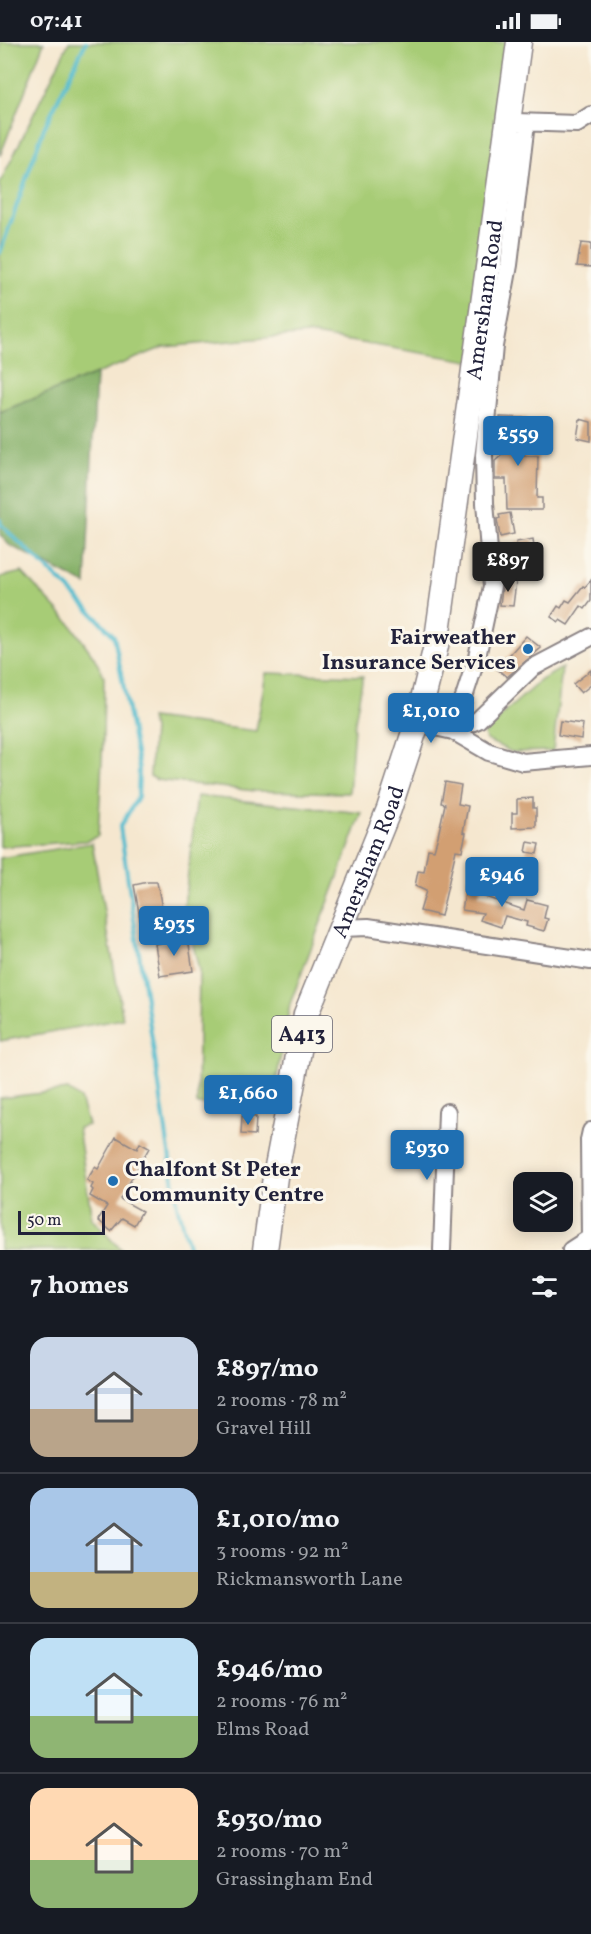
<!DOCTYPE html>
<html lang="en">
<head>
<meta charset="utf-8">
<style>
	:root { --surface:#171b24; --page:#20242c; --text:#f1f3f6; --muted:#9ea1a6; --line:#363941; --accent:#1f6fb2 }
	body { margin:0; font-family:Vollkorn,serif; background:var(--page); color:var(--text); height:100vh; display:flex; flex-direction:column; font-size:22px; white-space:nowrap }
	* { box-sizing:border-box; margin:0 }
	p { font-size:20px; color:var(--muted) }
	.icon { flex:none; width:33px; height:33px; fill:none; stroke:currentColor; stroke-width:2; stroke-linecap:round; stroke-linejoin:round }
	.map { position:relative; height:1208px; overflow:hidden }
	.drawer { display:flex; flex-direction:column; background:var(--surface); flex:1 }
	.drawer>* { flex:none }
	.tools { position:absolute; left:513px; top:1130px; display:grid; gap:12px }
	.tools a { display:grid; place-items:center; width:60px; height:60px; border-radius:12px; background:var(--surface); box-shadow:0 3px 15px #0003; font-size:30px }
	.scale { position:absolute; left:18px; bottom:15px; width:87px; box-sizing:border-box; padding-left:6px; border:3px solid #22223b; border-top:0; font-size:16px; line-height:21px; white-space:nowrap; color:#22223b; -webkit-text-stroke:4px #fbf7ec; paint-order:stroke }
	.price { position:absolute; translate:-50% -51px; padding:0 14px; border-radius:6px; background:var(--accent); color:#fff; font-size:20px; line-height:39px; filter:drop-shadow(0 2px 3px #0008) }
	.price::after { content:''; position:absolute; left:50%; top:36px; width:18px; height:14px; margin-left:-9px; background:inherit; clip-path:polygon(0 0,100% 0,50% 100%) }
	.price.on { background:#222; color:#fff }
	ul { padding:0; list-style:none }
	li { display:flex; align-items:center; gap:18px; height:150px; padding:0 30px }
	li+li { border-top:2px solid var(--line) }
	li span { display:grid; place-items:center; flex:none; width:168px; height:120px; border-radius:18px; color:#555 }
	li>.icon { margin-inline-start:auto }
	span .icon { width:72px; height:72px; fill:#fffc; stroke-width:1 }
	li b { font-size:26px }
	h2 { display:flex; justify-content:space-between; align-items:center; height:72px; padding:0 30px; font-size:26px }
	.status { display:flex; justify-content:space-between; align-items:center; height:42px; padding:0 30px; background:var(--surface); direction:ltr }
	.status svg { height:16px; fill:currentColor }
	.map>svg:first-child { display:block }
	.green { fill:#a7cc76; stroke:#647758; stroke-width:1.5 }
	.forest { fill:#85b067; stroke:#546951; stroke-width:1.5 }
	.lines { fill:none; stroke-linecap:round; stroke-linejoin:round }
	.stream { stroke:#51bbce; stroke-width:4 }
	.building { fill:#d29f72 }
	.minor-casing { stroke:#8c8485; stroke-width:20 }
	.highway-casing { stroke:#8c8485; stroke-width:27 }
	.minor { stroke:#fff; stroke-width:16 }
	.highway { stroke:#fff; stroke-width:24 }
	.poi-dot { fill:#1f6fb2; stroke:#fbf7ec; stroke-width:2 }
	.labels { text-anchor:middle; stroke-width:6; stroke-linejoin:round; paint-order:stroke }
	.shield { fill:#fbf7ec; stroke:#636270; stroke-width:1.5 }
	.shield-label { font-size:21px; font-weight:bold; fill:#22223b }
	.street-label { font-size:22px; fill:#22223b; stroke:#fbf7ec }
	.poi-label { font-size:22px; font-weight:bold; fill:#22223b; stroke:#fbf7ec; text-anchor:end }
</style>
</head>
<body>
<div class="status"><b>07:41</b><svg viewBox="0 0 49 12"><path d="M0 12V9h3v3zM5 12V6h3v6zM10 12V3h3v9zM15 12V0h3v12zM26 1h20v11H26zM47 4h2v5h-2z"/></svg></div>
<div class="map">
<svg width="591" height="1208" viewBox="0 0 591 1208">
	<rect width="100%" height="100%" fill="#fbf7ec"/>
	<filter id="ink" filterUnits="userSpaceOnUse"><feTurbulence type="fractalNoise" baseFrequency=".0167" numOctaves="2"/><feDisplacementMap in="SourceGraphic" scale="12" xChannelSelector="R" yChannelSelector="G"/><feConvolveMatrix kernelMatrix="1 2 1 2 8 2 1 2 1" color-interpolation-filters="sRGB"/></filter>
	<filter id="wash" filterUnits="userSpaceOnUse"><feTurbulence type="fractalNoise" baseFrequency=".008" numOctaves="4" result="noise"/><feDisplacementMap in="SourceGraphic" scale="24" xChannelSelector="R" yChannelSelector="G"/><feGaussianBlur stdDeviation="1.35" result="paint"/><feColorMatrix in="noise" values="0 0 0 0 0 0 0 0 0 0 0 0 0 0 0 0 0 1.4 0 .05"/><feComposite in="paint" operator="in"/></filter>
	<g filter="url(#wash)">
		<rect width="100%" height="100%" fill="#f5e7cf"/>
		<path class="green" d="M0 0H44L0 114Z
			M69 0H519L475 320 308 292 164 305 0 370V141Z
			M22 530 69 580 94 615 104 635 103 698 98 794 85 799 0 805V535Z
			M562 626 553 709 512 710 486 698 484 692 487 686 541 638Z
			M266 631 363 634 354 685 349 751 255 749 157 738 150 734 153 687 150 676 256 689Z
			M197 754 362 771 290 962 271 1069 197 1062 199 928 184 865Z
			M92 801 123 977 0 999V816Z
			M68 1048 80 1057 88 1083 78 1086 92 1177 121 1208H0V1056Z"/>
		<path class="forest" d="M96 332 86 543 9 503 0 493V370Z"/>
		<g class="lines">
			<path class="stream" d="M0 211 44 86 86 0
				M0 478 1 483 71 549 114 594 139 727 138 755 120 785 177 1163 189 1208"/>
		</g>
		<g id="blocks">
			<path class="building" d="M581 201 591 202V225L577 224Z
				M500 375 526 376 524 414H538L537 456H542V468H507L506 437H495V419L514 403 499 402Z
				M580 377 591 380V399L577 396Z
				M510 471 514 492 500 495 497 477 500 476 499 473Z
				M533 497 535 512 531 513 534 530 521 532 516 500Z
				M503 538 516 540 513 564 500 563Z
				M591 538V559L585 567 581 564 568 583 560 578 559 580 551 575 558 564 561 566 566 558 570 560 583 544 585 545Z
				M526 594 541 606 507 635 497 627Z
				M591 628V643L581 651 573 642Z
				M560 679 583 682 581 697 558 693Z
				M445 740 461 743 458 762 468 764 463 790 466 791 462 809 456 808 441 874 420 869 426 849 415 844 418 829 424 830 428 807 434 808 438 794 445 762 441 761Z
				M533 756V766H536V785L512 786V771H517V757Z
				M528 800 539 802 537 812 526 810Z
				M468 835 483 839 479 853 524 868 527 858 547 863 544 876 548 877 544 889 526 884 527 880 505 874 501 885 480 878 483 871 462 868Z
				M148 840H157L164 877 141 882 134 843Z
				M188 896 193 929 160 934 155 902Z
				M242 1074 256 1075 255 1093 241 1092Z
				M116 1095 137 1107 140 1101 149 1106 120 1157 142 1169 134 1183 122 1176 111 1189 98 1178 107 1164 90 1154 93 1148 91 1146 93 1142 87 1138 95 1125 98 1127Z"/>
		</g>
	</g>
	<g filter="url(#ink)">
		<use href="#blocks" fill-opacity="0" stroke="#8c8485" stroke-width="1.5"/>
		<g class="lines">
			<g class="minor-casing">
				<path id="minor" d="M516 80 577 82 591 73
					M417 681 453 689 478 678 532 626 591 595
					M453 689 477 615 492 544 485 461 484 413 494 304 509 223 526 81
					M453 689 489 710 523 720 591 714
					M342 886 368 885 591 919
					M590 1195 589 1098 591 1089
					M442 1208 447 1070
					M571 1208 591 1195"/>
			</g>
			<g class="highway-casing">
				<g id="highway">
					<path id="s1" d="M265 1208 275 1135 306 972 389 767 417 681 436 604 519 0"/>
				</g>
			</g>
			<use href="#minor" class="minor"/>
			<use href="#highway" class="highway"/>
		</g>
	</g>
	<g class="poi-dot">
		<circle cx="528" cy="607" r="6"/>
		<circle cx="113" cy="1139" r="6"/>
	</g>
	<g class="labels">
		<rect class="shield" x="272" y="974" width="60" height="36" rx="4.5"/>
		<g class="shield-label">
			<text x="302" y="999">A413</text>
		</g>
		<g class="street-label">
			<text dy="8" stroke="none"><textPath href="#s1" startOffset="980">Amersham Road</textPath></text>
			<text dy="8" stroke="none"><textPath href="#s1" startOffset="404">Amersham Road</textPath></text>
		</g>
		<g class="poi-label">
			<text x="516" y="602">Fairweather<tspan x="516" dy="25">Insurance Services</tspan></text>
			<text x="125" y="1134" text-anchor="start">Chalfont St Peter<tspan x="125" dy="25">Community Centre</tspan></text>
		</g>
	</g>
</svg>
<div class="tools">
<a><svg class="icon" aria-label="layers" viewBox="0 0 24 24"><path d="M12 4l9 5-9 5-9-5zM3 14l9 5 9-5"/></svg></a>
</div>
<div class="scale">50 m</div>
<b class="price" style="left:518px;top:425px">£559</b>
<b class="price on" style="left:508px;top:551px">£897</b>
<b class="price" style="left:431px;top:702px">£1,010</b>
<b class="price" style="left:502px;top:866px">£946</b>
<b class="price" style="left:174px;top:915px">£935</b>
<b class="price" style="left:248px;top:1084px">£1,660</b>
<b class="price" style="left:427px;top:1139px">£930</b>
</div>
<section class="drawer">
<h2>7 homes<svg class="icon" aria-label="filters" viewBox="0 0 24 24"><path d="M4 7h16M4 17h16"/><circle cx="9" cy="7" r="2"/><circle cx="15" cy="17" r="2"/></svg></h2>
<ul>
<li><span style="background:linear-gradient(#c9d6e8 60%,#b9a48a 0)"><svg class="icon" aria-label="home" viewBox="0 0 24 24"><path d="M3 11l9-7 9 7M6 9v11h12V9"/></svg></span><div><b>£897/mo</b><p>2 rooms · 78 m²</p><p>Gravel Hill</p></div></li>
<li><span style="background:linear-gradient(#a9c7e8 70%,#c2b280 0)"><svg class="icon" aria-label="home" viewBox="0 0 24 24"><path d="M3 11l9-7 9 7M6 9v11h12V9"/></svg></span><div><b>£1,010/mo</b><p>3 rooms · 92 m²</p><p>Rickmansworth Lane</p></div></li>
<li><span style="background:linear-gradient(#bfe0f5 65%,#8fb573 0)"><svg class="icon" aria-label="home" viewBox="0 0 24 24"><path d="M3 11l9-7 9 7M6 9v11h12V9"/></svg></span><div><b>£946/mo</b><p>2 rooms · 76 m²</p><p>Elms Road</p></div></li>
<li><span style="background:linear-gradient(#ffd9b3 60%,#8fb573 0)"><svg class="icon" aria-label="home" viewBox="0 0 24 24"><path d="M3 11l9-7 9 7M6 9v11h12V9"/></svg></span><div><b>£930/mo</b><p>2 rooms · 70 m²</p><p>Grassingham End</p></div></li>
</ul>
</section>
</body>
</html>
